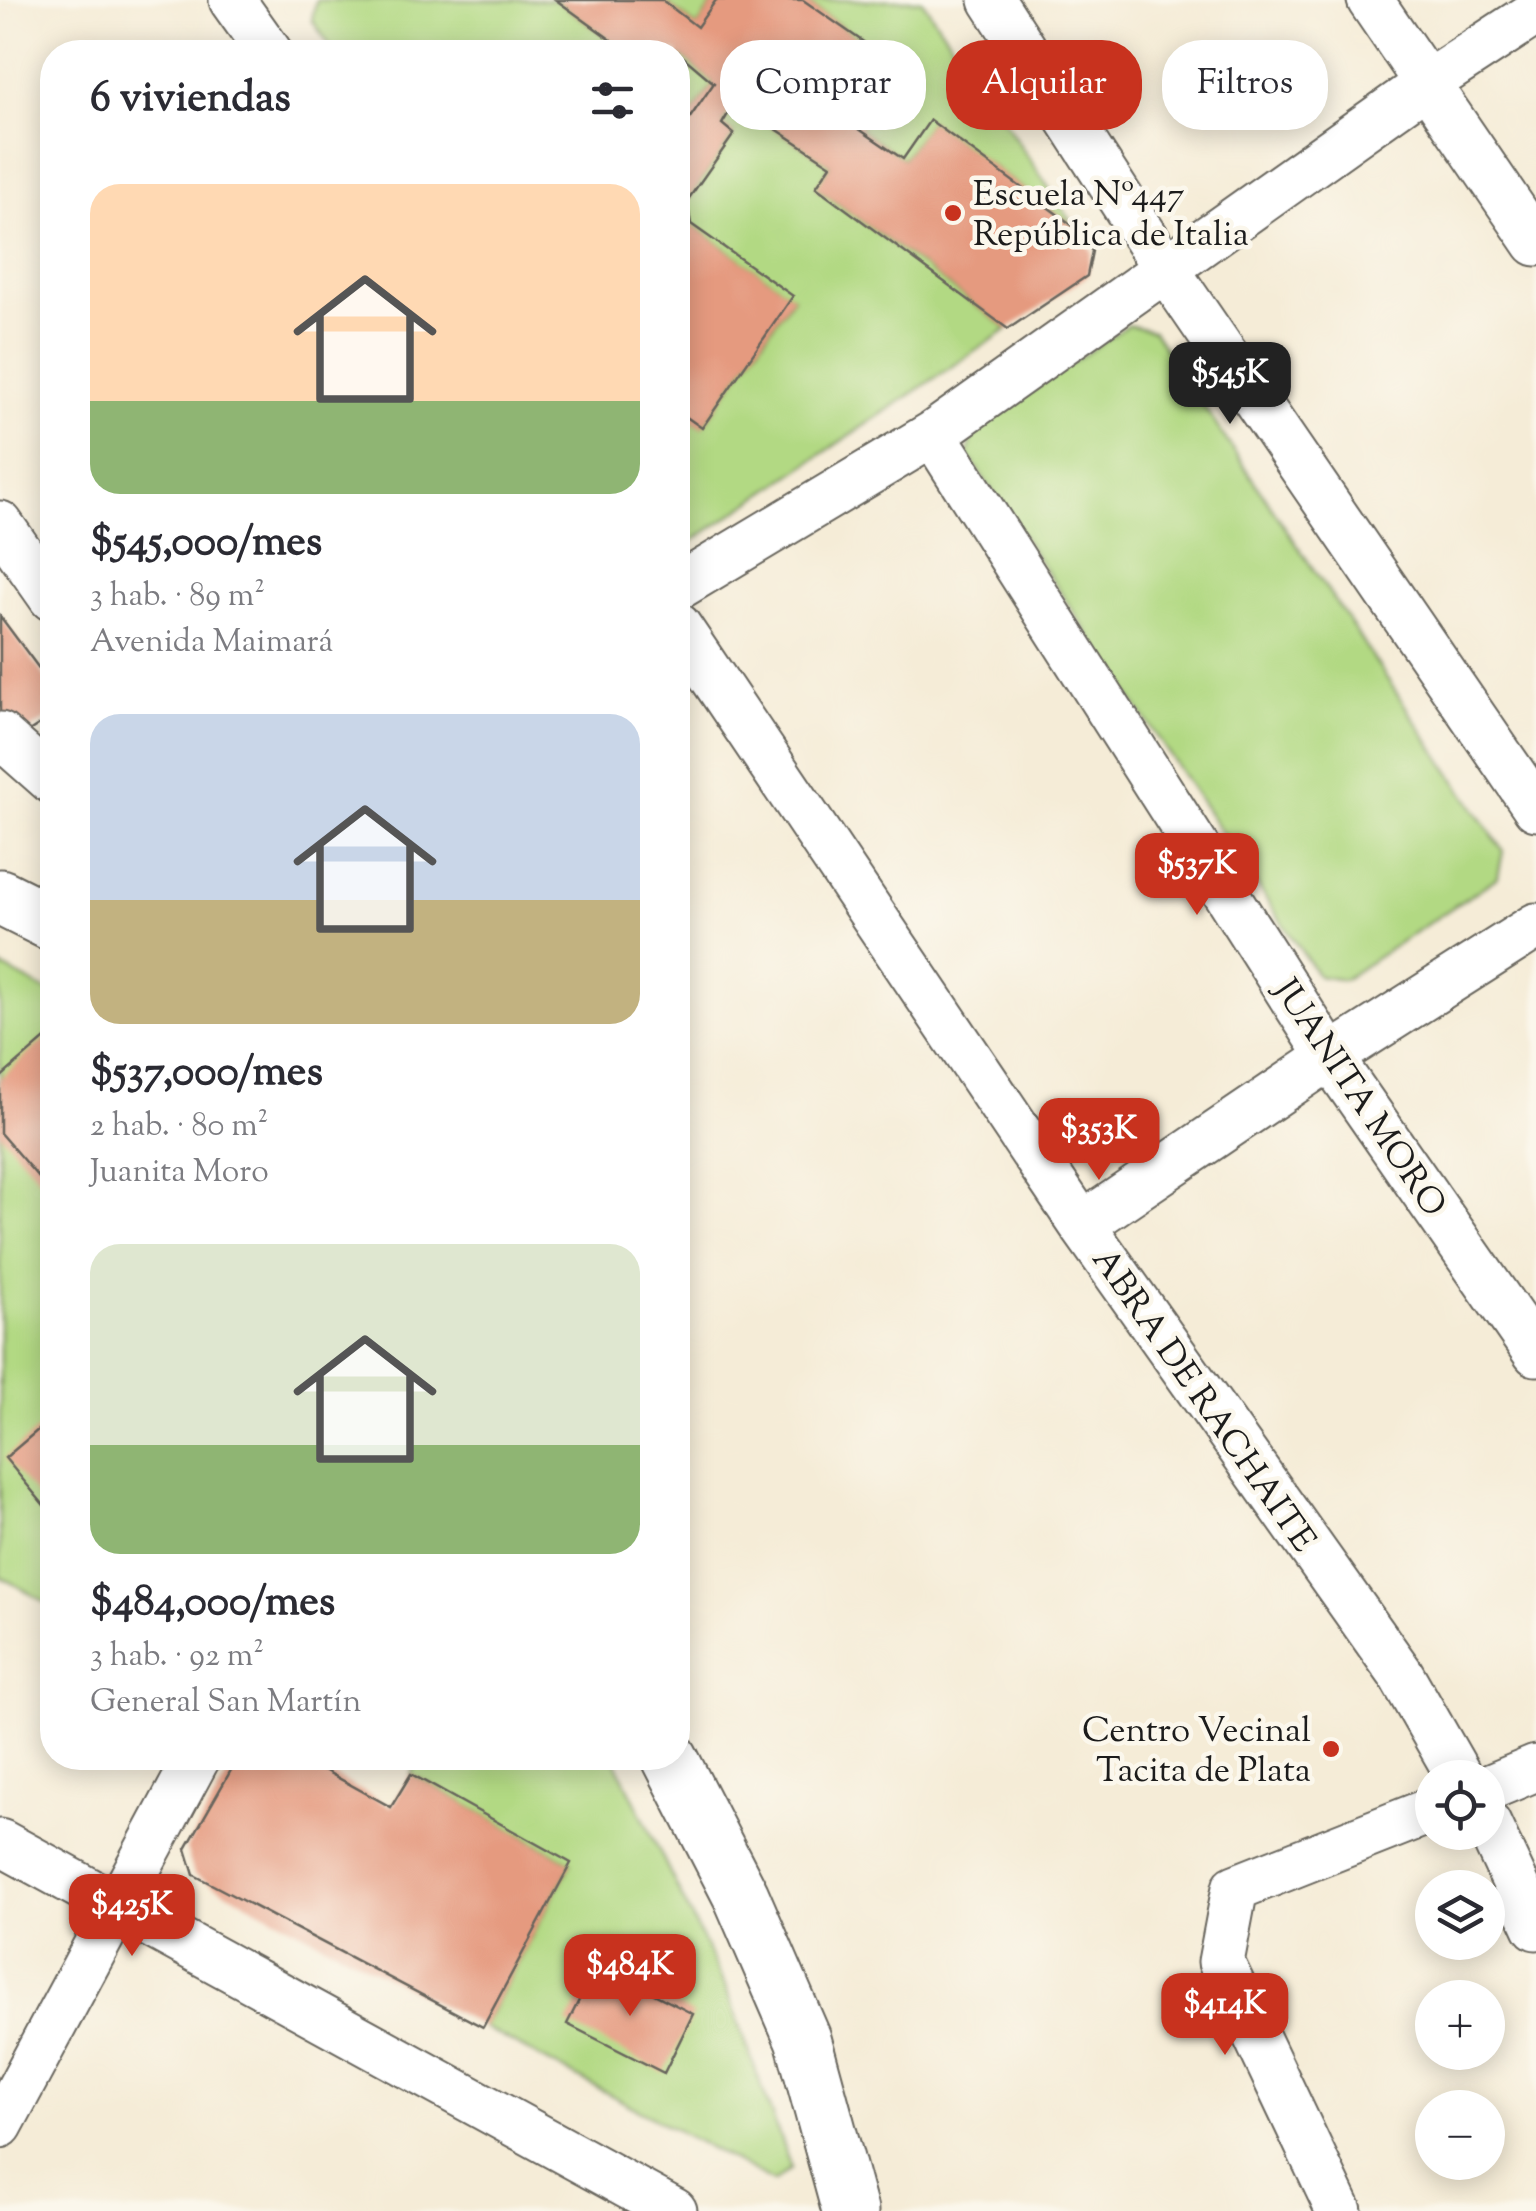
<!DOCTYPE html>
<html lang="es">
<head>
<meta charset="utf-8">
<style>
	:root { --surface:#fff; --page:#f7f7f7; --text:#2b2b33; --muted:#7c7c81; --accent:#c8321e }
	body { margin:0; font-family:"Sorts Mill Goudy",serif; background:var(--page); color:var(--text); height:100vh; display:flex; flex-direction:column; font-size:38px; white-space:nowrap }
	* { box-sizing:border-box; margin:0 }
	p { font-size:32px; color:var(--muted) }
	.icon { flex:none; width:55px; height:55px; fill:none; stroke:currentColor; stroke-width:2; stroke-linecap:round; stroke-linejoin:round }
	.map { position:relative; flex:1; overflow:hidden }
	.side { position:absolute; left:40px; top:40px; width:650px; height:1730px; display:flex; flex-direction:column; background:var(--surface); border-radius:40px; box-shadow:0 5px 25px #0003 }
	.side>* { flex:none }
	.top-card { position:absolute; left:720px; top:40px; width:665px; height:90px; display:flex; gap:20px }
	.tools { position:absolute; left:1415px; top:1760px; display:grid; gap:20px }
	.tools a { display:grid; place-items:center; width:90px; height:90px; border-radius:50%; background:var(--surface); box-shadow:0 5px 25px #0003; font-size:50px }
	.price { position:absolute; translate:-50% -85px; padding:0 22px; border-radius:20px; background:var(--accent); color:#fff; font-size:32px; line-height:65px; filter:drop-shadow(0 2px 5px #0008) }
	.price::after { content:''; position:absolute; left:50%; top:60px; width:30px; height:22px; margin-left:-15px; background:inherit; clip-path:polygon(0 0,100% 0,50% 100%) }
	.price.selected { background:#222; color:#fff }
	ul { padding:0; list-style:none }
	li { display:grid; align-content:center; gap:20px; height:530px; padding:0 50px }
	li span { display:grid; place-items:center; height:310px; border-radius:30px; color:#555 }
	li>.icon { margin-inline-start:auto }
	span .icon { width:180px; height:180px; fill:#fffc; stroke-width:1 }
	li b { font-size:42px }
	h2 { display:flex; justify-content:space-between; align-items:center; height:120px; padding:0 50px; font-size:42px }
	.chip { padding:0 35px; border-radius:40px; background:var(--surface); box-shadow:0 5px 25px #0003; font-size:35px; line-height:90px }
	.chip.selected { background:var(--accent); color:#fff }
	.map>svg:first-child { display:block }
	.green { fill:#b2d983; stroke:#677a50; stroke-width:2.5 }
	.building { fill:#e59a7f }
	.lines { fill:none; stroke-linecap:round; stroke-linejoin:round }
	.minor-casing { stroke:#68655d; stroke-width:49 }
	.major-casing { stroke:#68655d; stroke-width:59 }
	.minor { stroke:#fff; stroke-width:45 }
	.major { stroke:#fff; stroke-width:55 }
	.poi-dot { fill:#c8321e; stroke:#fbf7ec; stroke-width:4 }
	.labels { text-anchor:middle; stroke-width:9; stroke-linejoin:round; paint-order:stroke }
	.poi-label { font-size:35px; fill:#1c1c1c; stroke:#fbf7ec; text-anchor:start }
	.street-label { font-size:35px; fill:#1c1c1c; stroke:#fbf7ec }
</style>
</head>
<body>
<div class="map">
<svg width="1536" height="2211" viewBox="0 0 1536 2211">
	<rect width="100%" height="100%" fill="#fbf7ec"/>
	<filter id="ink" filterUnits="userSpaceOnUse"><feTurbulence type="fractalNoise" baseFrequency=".01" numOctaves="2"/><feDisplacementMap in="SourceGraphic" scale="20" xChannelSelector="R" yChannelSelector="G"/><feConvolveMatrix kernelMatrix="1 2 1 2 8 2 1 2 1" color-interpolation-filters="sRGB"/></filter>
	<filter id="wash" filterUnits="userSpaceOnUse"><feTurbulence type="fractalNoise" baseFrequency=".0048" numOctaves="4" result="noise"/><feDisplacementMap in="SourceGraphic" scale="40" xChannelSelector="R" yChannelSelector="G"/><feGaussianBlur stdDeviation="2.25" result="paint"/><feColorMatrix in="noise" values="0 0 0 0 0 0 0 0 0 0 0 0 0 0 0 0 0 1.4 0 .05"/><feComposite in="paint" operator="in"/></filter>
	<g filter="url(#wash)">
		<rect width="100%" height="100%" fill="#f5ecd7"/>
		<path class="green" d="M316 0H556L628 52H334L312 20Z
			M662 0H716L697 27Z
			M803 0H922L1076 228 930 121 903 159 859 129 901 68Z
			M681 55 714 83 678 135V61Z
			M735 102 831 165 817 188 1008 329 688 544 678 542V411L702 427 793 297 691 224 687 201 734 134 722 124Z
			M1128 325 1153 331 1503 851 1498 877 1343 980 1318 976 968 455 973 430Z
			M0 966 52 994V1606L0 1576Z
			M421 1758H614L726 1988 791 2168 774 2182 483 2027 571 1863 411 1774Z"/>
		<g id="blocks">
			<path class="building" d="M556 0H662L697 27 716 0H803L901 68 859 129 903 159 930 120 1076 228 1092 251 1087 276 1008 329 816 187 831 165 735 102 722 124 734 134 687 201 691 224 793 296 702 428 678 411V135L714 83 681 55 678 61V52H628Z
				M0 616 52 686V716L12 742 0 727Z
				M52 1033V1193L0 1133V1078Z
				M52 1418V1515L5 1458Z
				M238 1758H302L391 1807 411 1774 571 1863 483 2027 194 1875 186 1849Z
				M597 1965 693 2014 664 2073 567 2024Z"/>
		</g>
	</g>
	<g filter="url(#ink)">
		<use href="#blocks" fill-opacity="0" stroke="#68655d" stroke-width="2.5"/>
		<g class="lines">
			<g class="minor-casing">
				<path id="minor" d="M232 0 269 52
					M992 0 1166 269 1536 808
					M1370 0 1536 243
					M933 434 1330 1057 1536 1353
					M0 524 52 598
					M678 587 933 434 1426 84 1536 12
					M678 626 1082 1225 1400 1673 1460 1778
					M0 735 52 781
					M1082 1225 1330 1057 1536 926
					M1488 1788 1536 1768
					M1488 1824 1536 1927
					M0 1842 674 2211
					M0 2125 197 1758
					M1339 2211 1221 1962 1235 1888 1432 1810"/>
			</g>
			<g class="major-casing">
				<path id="major" d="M0 897 52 923
					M670 1758 741 1896 803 2039 850 2211"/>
			</g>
			<use href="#minor" class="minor"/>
			<use href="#major" class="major"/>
		</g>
	</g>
	<g class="poi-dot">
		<circle cx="953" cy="213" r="10"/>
		<circle cx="1331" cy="1749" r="10"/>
	</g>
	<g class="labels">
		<g class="poi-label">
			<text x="973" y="205">Escuela Nº447<tspan x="973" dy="40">República de Italia</tspan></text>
			<text x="1311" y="1741" text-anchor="end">Centro Vecinal<tspan x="1311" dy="40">Tacita de Plata</tspan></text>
		</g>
		<g class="street-label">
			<text transform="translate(1361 1097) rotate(56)" y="12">JUANITA MORO</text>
			<text transform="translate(1205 1399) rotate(55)" y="12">ABRA DE RACHAITE</text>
		</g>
	</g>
</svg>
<div class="tools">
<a><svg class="icon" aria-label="locate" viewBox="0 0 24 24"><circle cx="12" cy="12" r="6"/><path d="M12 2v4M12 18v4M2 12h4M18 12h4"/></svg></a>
<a><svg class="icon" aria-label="layers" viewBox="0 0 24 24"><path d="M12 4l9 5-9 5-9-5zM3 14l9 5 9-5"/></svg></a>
<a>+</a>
<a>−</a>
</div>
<b class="price selected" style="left:1230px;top:427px">$545K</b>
<b class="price" style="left:1197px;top:918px">$537K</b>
<b class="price" style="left:1099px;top:1183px">$353K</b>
<b class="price" style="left:132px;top:1959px">$425K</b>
<b class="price" style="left:630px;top:2019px">$484K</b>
<b class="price" style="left:1225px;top:2058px">$414K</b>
<div class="top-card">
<a class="chip">Comprar</a>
<a class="chip selected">Alquilar</a>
<a class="chip">Filtros</a>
</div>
<section class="side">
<h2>6 viviendas<svg class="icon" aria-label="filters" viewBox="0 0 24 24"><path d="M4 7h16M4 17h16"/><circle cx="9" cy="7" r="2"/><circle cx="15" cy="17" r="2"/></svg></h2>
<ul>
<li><span style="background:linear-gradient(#ffd9b3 70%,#8fb573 0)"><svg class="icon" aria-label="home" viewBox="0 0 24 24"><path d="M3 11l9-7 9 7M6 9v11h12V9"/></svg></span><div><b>$545,000/mes</b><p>3 hab. · 89 m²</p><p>Avenida Maimará</p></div></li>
<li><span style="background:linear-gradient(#c9d6e8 60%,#c2b280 0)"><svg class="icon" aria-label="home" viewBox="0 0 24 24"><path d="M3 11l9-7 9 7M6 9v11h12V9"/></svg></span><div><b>$537,000/mes</b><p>2 hab. · 80 m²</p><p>Juanita Moro</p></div></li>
<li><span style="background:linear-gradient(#dfe7d0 65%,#8fb573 0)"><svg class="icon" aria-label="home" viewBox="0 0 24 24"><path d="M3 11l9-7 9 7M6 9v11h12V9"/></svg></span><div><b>$484,000/mes</b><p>3 hab. · 92 m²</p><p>General San Martín</p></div></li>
</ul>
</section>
</div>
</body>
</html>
